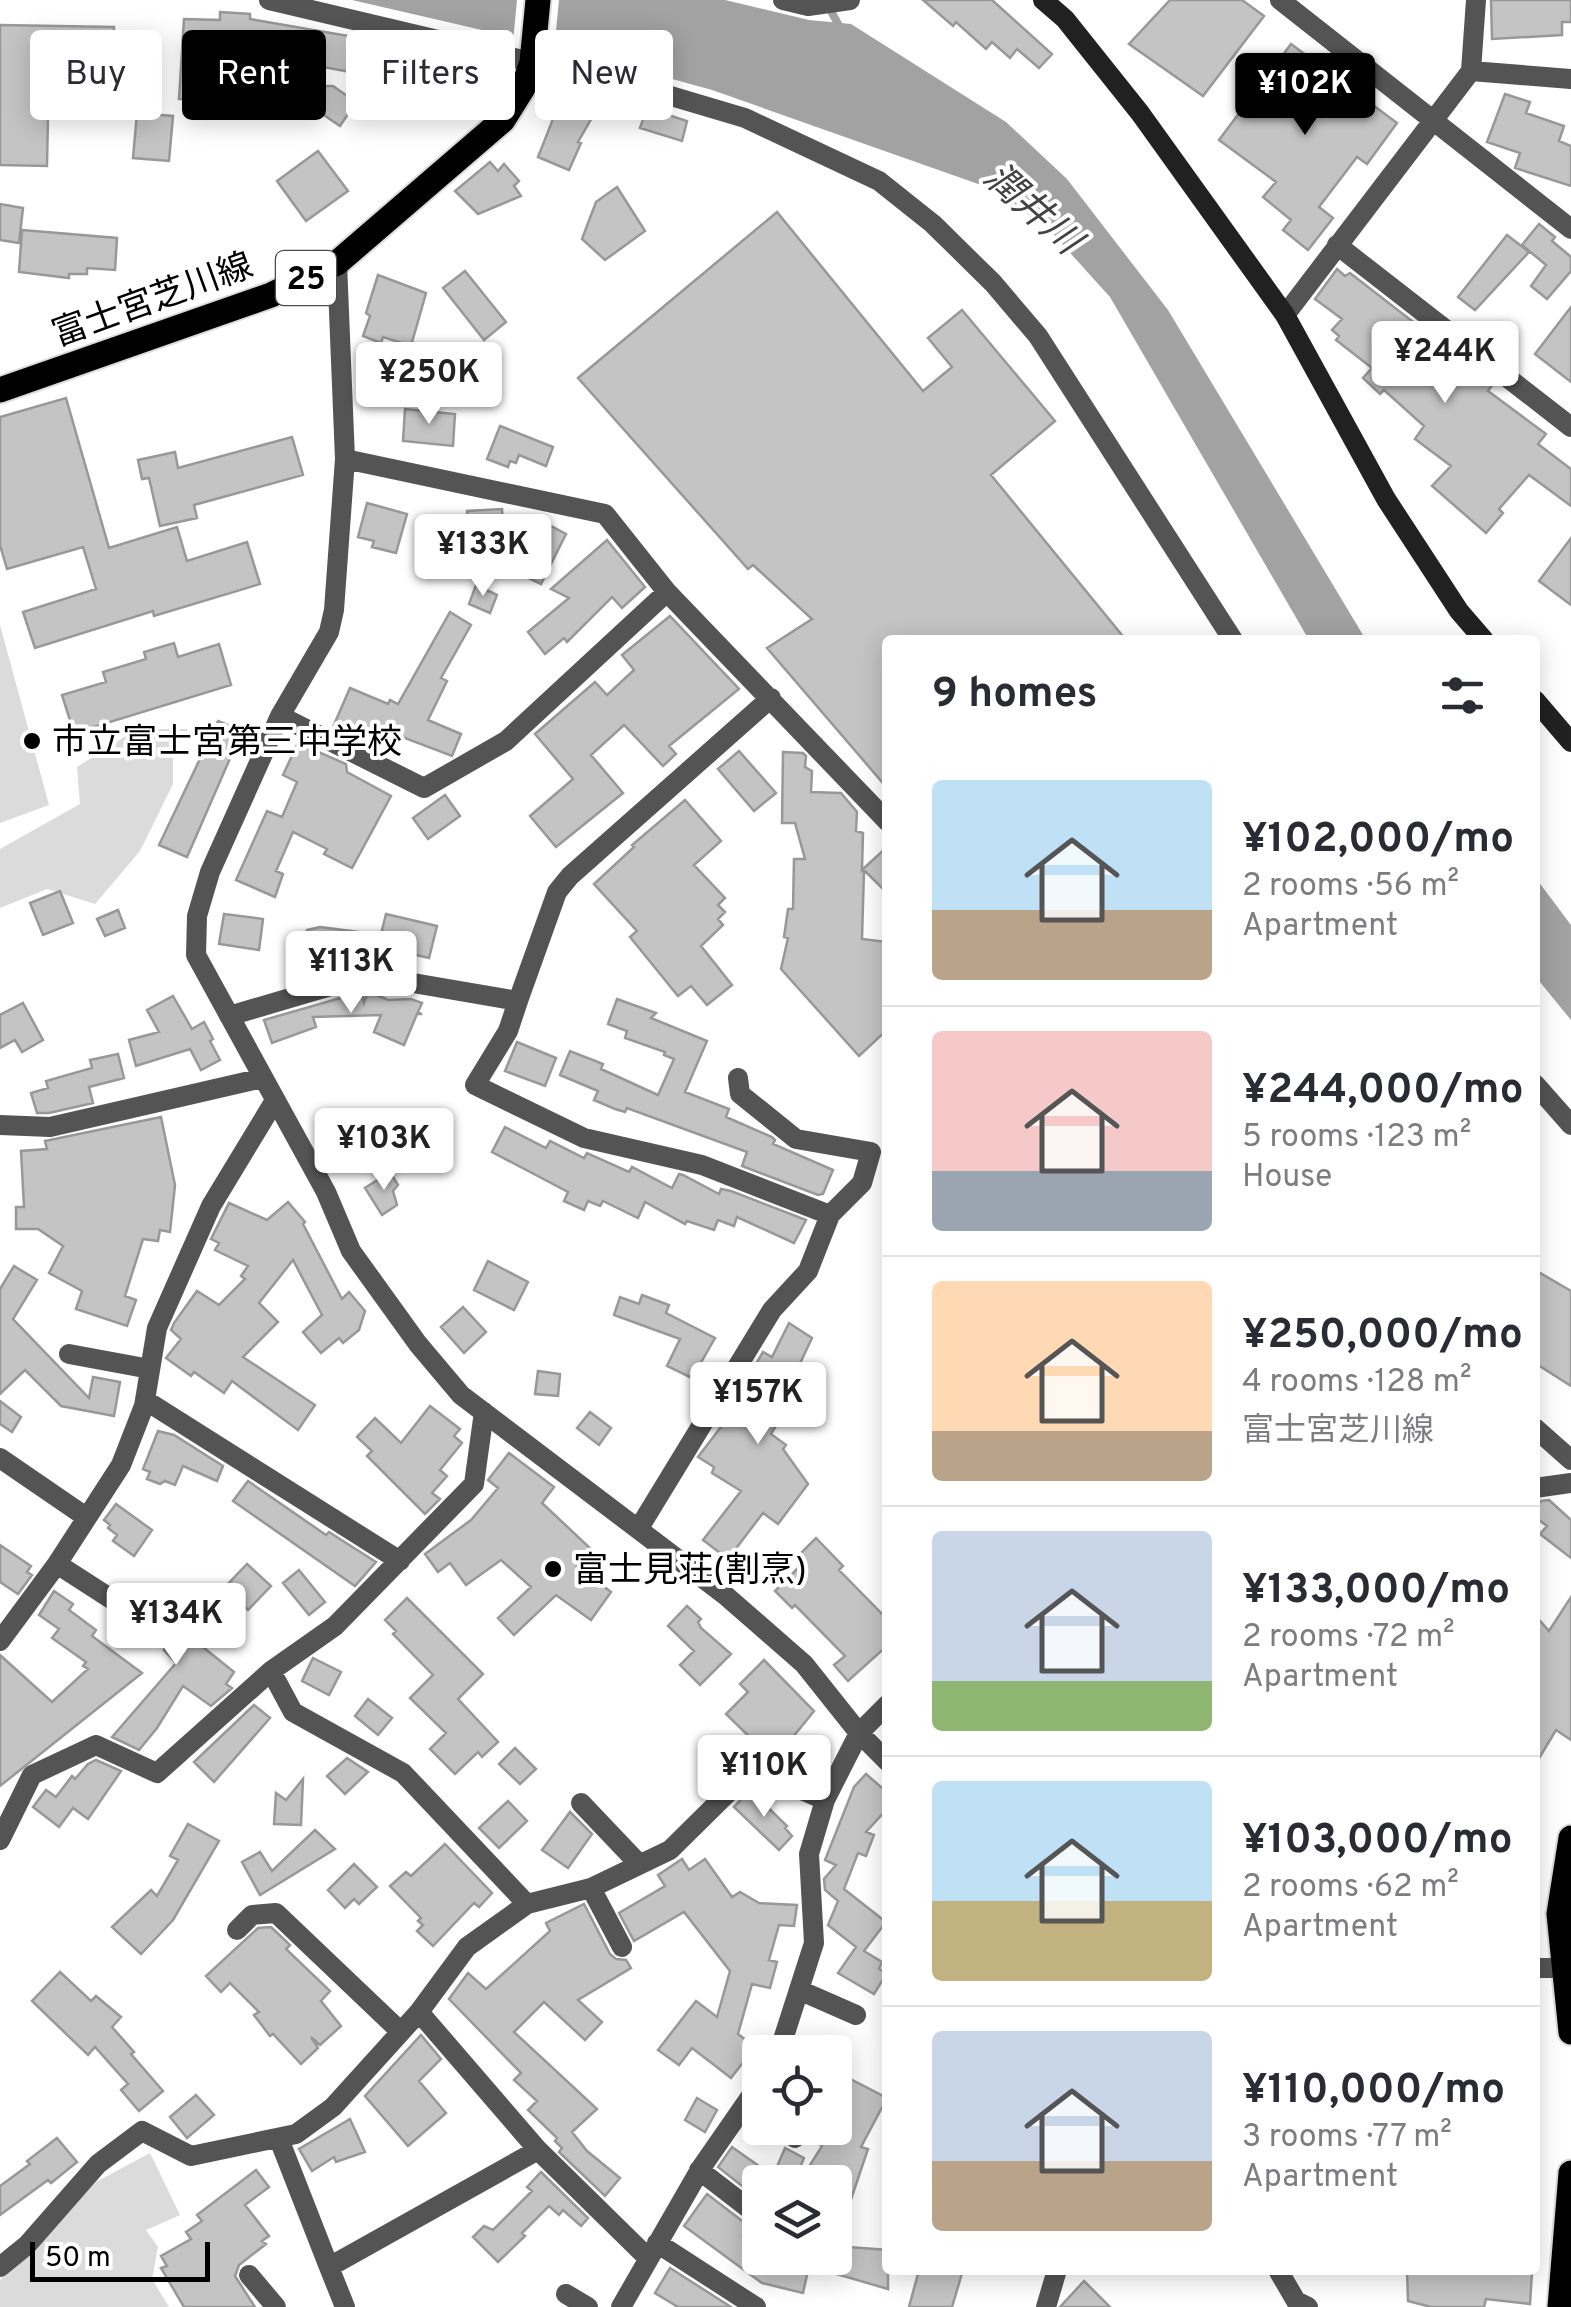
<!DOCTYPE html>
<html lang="en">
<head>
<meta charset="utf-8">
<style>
	:root { --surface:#fff; --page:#f7f7f7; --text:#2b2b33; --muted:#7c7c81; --line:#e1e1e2; --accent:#000 }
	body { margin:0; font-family:Overpass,"Noto Sans JP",sans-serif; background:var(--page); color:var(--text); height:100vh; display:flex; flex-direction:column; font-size:38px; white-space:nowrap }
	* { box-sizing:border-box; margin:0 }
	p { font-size:32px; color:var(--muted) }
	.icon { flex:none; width:55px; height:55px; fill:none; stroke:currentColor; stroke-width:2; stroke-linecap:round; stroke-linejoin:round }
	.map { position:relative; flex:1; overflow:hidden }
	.details { position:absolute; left:882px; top:635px; width:658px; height:1640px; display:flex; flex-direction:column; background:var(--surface); border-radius:10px; box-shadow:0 5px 25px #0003 }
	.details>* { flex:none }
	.top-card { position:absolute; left:30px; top:30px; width:702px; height:90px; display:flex; gap:20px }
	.fabs { position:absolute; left:742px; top:2035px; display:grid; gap:20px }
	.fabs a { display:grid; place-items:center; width:110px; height:110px; border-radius:10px; background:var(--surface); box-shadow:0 5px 25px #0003; font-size:50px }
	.scale { position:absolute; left:30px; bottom:25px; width:180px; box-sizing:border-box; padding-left:10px; border:5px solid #000; border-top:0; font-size:28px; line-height:35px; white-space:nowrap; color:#000; -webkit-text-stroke:8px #fff; paint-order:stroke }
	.price { position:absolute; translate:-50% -85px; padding:0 22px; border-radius:10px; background:#fff; color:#222; font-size:32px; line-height:65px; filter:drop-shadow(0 2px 5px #0008) }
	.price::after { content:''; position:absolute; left:50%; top:60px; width:30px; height:22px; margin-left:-15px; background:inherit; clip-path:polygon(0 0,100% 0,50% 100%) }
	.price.active { background:var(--accent); color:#fff }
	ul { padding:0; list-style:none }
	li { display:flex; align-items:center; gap:30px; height:250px; padding:0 50px }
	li+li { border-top:2px solid var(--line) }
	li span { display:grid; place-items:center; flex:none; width:280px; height:200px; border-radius:10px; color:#555 }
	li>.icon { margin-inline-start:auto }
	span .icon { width:120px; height:120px; fill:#fffc; stroke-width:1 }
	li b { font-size:42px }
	h2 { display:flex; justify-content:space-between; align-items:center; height:120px; padding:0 50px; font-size:42px }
	.chip { padding:0 35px; border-radius:10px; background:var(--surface); box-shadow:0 5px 25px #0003; font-size:35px; line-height:90px }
	.chip.active { background:var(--accent); color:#fff }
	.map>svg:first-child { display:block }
	.green { fill:#dbdbdb }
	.water { fill:#a2a2a2 }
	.pier { fill:#fff }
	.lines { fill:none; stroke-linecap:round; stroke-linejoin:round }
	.stream { stroke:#a2a2a2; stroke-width:8 }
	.building { fill:#c4c4c4; stroke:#989898; stroke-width:2.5 }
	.primary-casing { stroke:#dbdbdb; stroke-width:29 }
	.street { stroke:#545454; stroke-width:20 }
	.secondary { stroke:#212121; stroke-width:20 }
	.primary { stroke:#000; stroke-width:25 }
	.poi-dot { fill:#000; stroke:#fff; stroke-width:4 }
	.labels { text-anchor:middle; stroke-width:8; stroke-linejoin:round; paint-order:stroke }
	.shield { fill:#fff; stroke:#4c4c4c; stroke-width:2.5 }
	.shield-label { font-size:32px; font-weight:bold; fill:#000 }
	.street-label { font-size:35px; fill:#000; stroke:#fff }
	.poi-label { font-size:35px; fill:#000; stroke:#fff; text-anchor:start }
	.water-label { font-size:38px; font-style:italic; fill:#434343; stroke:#fff }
</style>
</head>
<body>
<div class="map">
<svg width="1571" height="2307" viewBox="0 0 1571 2307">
	<rect width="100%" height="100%" fill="#fff"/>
	<path class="green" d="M0 625 49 805 0 823Z
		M137 729H188L173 756V784L140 851 95 904 47 889 0 908V849L80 804 77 767Z
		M150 2153 180 2215 146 2230 158 2247 152 2279 169 2307H0V2280L33 2251 96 2182Z"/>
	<path class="water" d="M352 0H725L809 20 851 24 1006 122 1067 179 1168 310 1366 640H1309L1110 297 1044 224 981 185 712 90 564 49Z
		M1535 877 1571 925V1020L1535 976Z"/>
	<path class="pier" d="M517 0H559L554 51 513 42Z"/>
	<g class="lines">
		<path class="stream" d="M827 4 842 31"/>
	</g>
	<path class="building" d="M923 0H992L1052 54 1039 68 1017 49 1010 58 992 42 986 49 956 22 953 26Z
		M1170 0H1242L1264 16 1203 96 1129 44Z
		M1491 0H1571V22H1562V35L1492 39Z
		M220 12 250 14V19L389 43 382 78 281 59 278 84 253 68 255 58 205 56V99H179L184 19 220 20Z
		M0 25 114 27 112 90H92L91 117 48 116 47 166 0 165Z
		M1291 44 1397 123 1367 164 1357 157 1319 207 1333 218 1308 250 1283 230 1291 220 1263 197 1276 182 1219 140Z
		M414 73 470 76 467 105H462L460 117 437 115 438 105 411 102Z
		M326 86H333L356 102 340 126 312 107Z
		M556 86 569 94 574 86 601 102 578 142 581 143 569 170 538 157 555 114 544 107Z
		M1505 94 1530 102 1526 113 1564 126 1559 141 1571 146V186L1515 168 1520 153 1487 142Z
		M647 108 687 121 682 141 640 128Z
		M137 113 173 116 169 161 133 158Z
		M318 151 348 191 306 221 277 181Z
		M490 162 498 171 504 164 519 181 514 186 521 196 478 214 455 191Z
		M617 187 645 231 605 260 582 239 596 202Z
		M0 204 23 208 19 243 0 240Z
		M777 212 923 391 952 367 928 338 962 310 1055 421 991 475 1126 640H888V789L767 648 812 619 753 565 748 569 578 378Z
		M1539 224 1555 237 1552 241 1571 257V271L1547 299 1531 286 1546 265 1522 245Z
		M22 230 117 238 115 270 87 268V274H69V278L19 272Z
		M1507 235 1529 252 1475 310 1458 297Z
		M1337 269 1345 276 1350 273 1443 345 1429 359 1459 383 1471 367 1493 384 1488 391 1546 434 1538 444 1571 469V506L1529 475 1499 509 1503 513 1486 533 1432 486 1451 466 1415 439 1424 426 1384 390 1380 394 1363 378 1372 368 1336 340 1339 336 1332 330 1342 319 1315 299Z
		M465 271 506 322 484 340 443 288Z
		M378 275 426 293 411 346 383 337 381 343 363 336 370 316 366 313Z
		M1571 307V382L1535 354Z
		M66 398 109 548 177 527 187 561 247 542 260 584 154 616 153 611 35 648 23 612 96 589 83 547 7 569 0 545V417Z
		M405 409 455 414 453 446 403 441Z
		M500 426 553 447 546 466 519 455 516 463 510 461 508 467 487 459Z
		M292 437 303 475 194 505 197 518 160 526 149 478 142 479 138 460 175 452 178 468Z
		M367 503 407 514 396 553 372 547 374 541 358 537Z
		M502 509 504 537 468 540 467 511Z
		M529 522 546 530 549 525 566 534 541 584 508 568Z
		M1571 538V605L1539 581Z
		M607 540 645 587 622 608 612 597 567 642 564 638 545 654 528 632 569 598 551 589Z
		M476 585 497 595 490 613 469 604Z
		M450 612 471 625 441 678 447 681 428 720 461 734 452 756 392 733 387 745 359 732 357 739 333 727 350 688 388 704 390 700 398 704Z
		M670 616 739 689 669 746 676 754 663 766 624 725 591 755 623 793 556 847 530 816 573 779 535 734 595 682 607 695 634 670 622 655Z
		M174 643 178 657 219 644 231 685 74 733 62 695 106 682 103 672 146 659 144 652Z
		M218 721 242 731 187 857 159 845Z
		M298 743 346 764 347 772 391 796 352 868 324 854 327 849 293 832 276 871 283 874 275 897 236 880 267 811 282 817 297 782 283 775Z
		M739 751 776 793 754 811 718 769Z
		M783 752 803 753 806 756 805 767 812 771 811 792 841 793 857 812 856 831 863 833 862 870 888 846V894L864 870 862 939 888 942V1029L859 1056 781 969 788 938 784 937 788 909H793L794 859H805L795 823H782Z
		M445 795 460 816 428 839 413 818Z
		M685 800 721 841 694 865 725 898 718 905 725 912 718 919 723 925 701 946 732 985 707 1005 691 986 678 996 630 937 637 931 594 884 634 847 632 845Z
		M60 891 73 923 43 935 30 903Z
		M118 910 125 928 105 936 97 919Z
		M224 914 263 919 259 950 219 944Z
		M386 914 437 926 429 958 378 946Z
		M320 927 375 934V935L332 946 335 956 315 962 307 930Z
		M372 993 388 1000 411 999 422 1003 418 1012 422 1014H417L404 1045 374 1032 381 1015 313 1017 316 1027 272 1043 264 1020 344 997 362 994 364 1003 367 994Z
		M173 996 192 1029 204 1022 213 1039 210 1041 220 1060 201 1070 190 1049 136 1066 129 1040 159 1032 147 1010Z
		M617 999 656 1013 651 1018 707 1041 685 1092 729 1109 726 1117 772 1137 775 1140 773 1144 833 1170 823 1194 818 1195 742 1166 747 1152 627 1108 625 1112 615 1109 594 1100 598 1091 560 1075 570 1051 603 1064 601 1069 658 1095 674 1059 664 1055 665 1052 625 1038 627 1031 608 1024Z
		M23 1003 43 1040 22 1052 15 1040 0 1048V1015Z
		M517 1042 556 1058 545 1086 505 1071Z
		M118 1054 124 1078 89 1087 93 1103 49 1113H37L31 1093 48 1088 46 1081 92 1068 90 1060Z
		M161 1117 175 1185 170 1232 160 1230 158 1241 143 1239 125 1296 136 1300 127 1326 76 1309 82 1291 49 1273 63 1246 38 1229H16V1207H24L21 1151 47 1149 45 1141Z
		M505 1127 546 1148 550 1141 584 1158 587 1153 629 1172 632 1167 672 1188 679 1174 683 1175 719 1194 721 1189 731 1191 806 1220 794 1243 737 1217 734 1226 718 1220 714 1230 687 1221 685 1224 645 1202 638 1218 603 1201 600 1206 588 1201 584 1210 564 1201 568 1192 492 1152Z
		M390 1172 398 1185 393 1191 397 1205 382 1215 365 1188Z
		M288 1202 305 1222 303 1224 342 1299 349 1292 365 1311 359 1330 343 1343 339 1338 321 1353 303 1332 322 1315 293 1260 259 1303 278 1322 243 1357 315 1405 298 1430 232 1381 224 1393 194 1372 191 1376 166 1358 181 1339 171 1330 174 1323 197 1291 219 1305 245 1279 241 1276 248 1266 215 1250 219 1243 211 1239 229 1203 267 1220Z
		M488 1261 528 1282 514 1310 474 1290Z
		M14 1266 37 1280 13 1319 89 1398 93 1377 120 1382 114 1416 61 1406 25 1370 0 1394V1289Z
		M1535 1270 1571 1291V1386L1535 1363Z
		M642 1295 669 1305 666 1313 715 1338 692 1378 667 1366 680 1339 614 1315 620 1297 639 1304Z
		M463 1307 486 1332 464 1353 441 1327Z
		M789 1323 812 1338 796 1372 805 1377 771 1434 786 1445 783 1449 808 1484 778 1524 763 1513 728 1559 703 1540 741 1491 712 1473 714 1467 698 1457 753 1385 746 1381 763 1352 772 1357Z
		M538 1371 560 1374 558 1396 535 1394Z
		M0 1401 21 1417 12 1432 0 1424Z
		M430 1406 460 1429 454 1436 462 1443 440 1470 447 1476 432 1493 440 1499 425 1514 367 1456 372 1451 357 1437 375 1418 401 1443Z
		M590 1412 611 1428 599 1445 577 1428Z
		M158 1431 174 1435 223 1466 217 1481 183 1466 175 1485 165 1481 160 1484 147 1479 150 1472 143 1469Z
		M509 1453 554 1487 542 1503 592 1550 577 1566 611 1592 591 1620 556 1595 514 1635 498 1618 531 1587 501 1560 466 1585 450 1563 438 1572 425 1554 471 1520 498 1488 488 1480Z
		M248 1481 326 1535 329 1532 376 1562 355 1586 233 1501Z
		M1549 1500 1571 1520V1558L1540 1534 1547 1526 1535 1517V1509L1541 1501Z
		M116 1504 152 1530 134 1556 113 1541 117 1535 108 1528 110 1525 104 1520Z
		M816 1538 843 1566 839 1570 888 1620V1645L848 1681 834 1665 845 1656 795 1605 792 1608 775 1591 804 1562 798 1556Z
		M0 1545 31 1566 27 1572 32 1575 18 1594 0 1582Z
		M247 1564 271 1586 248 1610 225 1587Z
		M299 1570 325 1602 309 1615 283 1583Z
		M200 1588 215 1601 188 1635 234 1672 226 1684 232 1688 211 1706 183 1686 157 1728 139 1750 112 1737 176 1663 164 1650 167 1645 136 1623 154 1598 178 1615Z
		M54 1591 73 1604 69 1610 96 1630 92 1636 142 1673 0 1786V1655L52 1702 88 1669 83 1666 86 1662 52 1638 59 1629 39 1615Z
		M1571 1597V1740L1556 1730 1535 1765V1615L1549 1631Z
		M407 1598 483 1674 458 1699 498 1742 482 1757 478 1752 455 1774 430 1749 446 1733 410 1698 433 1675 393 1634 396 1631 385 1620Z
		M687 1606 701 1619 698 1622 701 1628 731 1654 700 1685 680 1665 694 1651 668 1626Z
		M313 1658 341 1672 329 1695 302 1681Z
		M764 1660 814 1711 771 1764 756 1752 760 1747 726 1714 748 1692 740 1684Z
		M368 1699 392 1718 378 1735 355 1716Z
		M254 1705 270 1718 214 1782 194 1762Z
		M515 1748 536 1769 520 1784 499 1764Z
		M347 1758 368 1772 345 1794 327 1776Z
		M96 1760 121 1771 88 1819 73 1808 59 1827 33 1807 46 1790 56 1797 72 1776 75 1779 88 1764Z
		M866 1774 888 1793V1808L866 1832 874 1835 866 1856 858 1853 844 1889 886 1922 864 1951 882 1962 879 1969 887 1973 874 1994 838 1973 856 1947 828 1925 838 1901 825 1890 824 1879 836 1865 825 1860 854 1787Z
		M303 1779 301 1825 274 1824 276 1793 286 1800Z
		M750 1790 787 1826 785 1828 792 1836 779 1850 734 1807Z
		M508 1801 527 1821 499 1848 479 1828Z
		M570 1812 592 1834 568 1868 542 1850Z
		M188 1824 219 1841 173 1920 141 1954 112 1927 151 1890 157 1896 178 1860 170 1856Z
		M315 1830 335 1849 260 1895 242 1862 260 1852 272 1871Z
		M445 1844 492 1893 479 1907 474 1903 433 1946 417 1931 423 1925 418 1921 421 1918 390 1886 406 1872 411 1876Z
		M682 1859 689 1870 705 1859 732 1897 740 1892 759 1903 797 1905 794 1926 779 1925 769 1960 777 1962 770 1988 752 1984 738 2034 755 2047 731 2078 692 2048 679 2065 658 2050 696 2001 717 2017 730 1971 684 1912 634 1941 619 1913 665 1886 658 1875Z
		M354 1864 377 1887 359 1904 354 1899 345 1908 328 1890Z
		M584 1904 610 1954 616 1959 626 1960 631 1968 578 2000 602 2022 585 2040 544 2002 514 2032 597 2109 572 2132 587 2151 620 2178 605 2196 559 2152 562 2148 555 2141 557 2138 528 2110 537 2101 514 2080 521 2073 449 1999 468 1973 486 1989 550 1931 546 1923Z
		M271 1927 290 1945 286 1949 330 1991 321 2001 341 2026 320 2045 311 2037 318 2048 301 2064 273 2034 270 2036 254 2015 259 2012 230 1983 221 1992 206 1976 258 1928Z
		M60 1972 91 2001 96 1996 121 2017 112 2027 134 2052 131 2054 163 2091 139 2111 121 2090 128 2084 95 2047 88 2055 32 2001Z
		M421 2035 441 2059 419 2081 446 2113 408 2146 365 2096Z
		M835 2071 887 2098 861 2147 868 2149 838 2238 835 2237V2182L805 2173 822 2146 808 2136 804 2128H835Z
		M196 2095 214 2115 187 2138 170 2117Z
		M697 2098 717 2110 705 2132 685 2120Z
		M350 2119 365 2152 336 2162 334 2157 312 2171 299 2149Z
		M57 2138 77 2162 51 2183 48 2180 0 2215V2186L30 2164 27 2161Z
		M732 2147 773 2176 785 2148 804 2158 794 2182H758L751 2193 718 2167Z
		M256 2170 269 2187 245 2205 269 2236 262 2241 266 2244 239 2265 235 2276 255 2307H184L161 2268 167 2266 161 2256 191 2239 186 2232 202 2221 197 2215Z
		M541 2172 588 2218 581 2226 563 2210 559 2215 549 2206 522 2233 525 2236 498 2262 473 2237 484 2226 493 2230 532 2191 527 2187Z
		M707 2194 750 2227 743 2236 760 2240V2258H835V2246L888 2250V2289L809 2266 803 2293 762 2283 684 2226Z
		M670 2268 731 2307H678L655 2293Z
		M919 2270H963L952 2307H909Z
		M1407 2270 1532 2272 1530 2304 1486 2299 1484 2307H1431L1408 2301Z
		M1084 2281 1110 2307H1060Z"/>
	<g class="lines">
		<g class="primary-casing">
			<path id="primary" d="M0 390 271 295 337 263 503 120 523 88 532 62 538 0
				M1571 1838 1559 1914 1571 2032
				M1560 2307 1571 2173"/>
		</g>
		<path class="street" d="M269 0 654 91 745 118 879 181 933 224 993 283 1038 336 1233 640
			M783 0 808 6 850 0
			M1280 0 1571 229
			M1471 71 1571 79
			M1337 245 1571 427
			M337 263 345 459 334 610 329 632 280 716 210 872 197 916 196 955 326 1192 351 1251 418 1344 461 1395 725 1595 804 1664 859 1733 888 1762
			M1285 315 1471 71 1476 0
			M345 459 605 514 667 592 888 822
			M280 716 424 788 506 741 667 592
			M518 1001 508 1031 475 1085 584 1138 702 1165 830 1215 862 1183 871 1152 796 1139 740 1094 738 1078
			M229 1016 341 983 384 978 518 1001 557 892 570 876 771 698
			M1535 1084 1571 1125
			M0 1125 50 1127 263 1078
			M69 1354 150 1369
			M145 1400 400 1561
			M1535 1428 1571 1460
			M0 1458 86 1517
			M1535 1488 1571 1483
			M639 1528 772 1310 808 1271 830 1215
			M57 1564 116 1602
			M0 1641 57 1564 121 1465 144 1406 157 1328 211 1206 274 1102
			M271 1671 293 1712 403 1773 527 1904
			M581 1803 639 1864
			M0 1840 32 1775 96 1745 157 1773 271 1671 335 1626 474 1484 484 1412
			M591 1888 622 1947
			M237 1930 252 1915 276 1913 401 2032
			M1535 1968H1571
			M799 1990 856 2015
			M779 2052 814 1943 809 1854 825 1800 859 1733 888 1704
			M780 2128 795 2138
			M279 2139 329 2267
			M538 2150 648 2258
			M699 2170 760 2217
			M657 2243 756 2307
			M0 2267 27 2245 98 2164 142 2131 191 2156 296 2134 333 2107 419 2012 467 1947 527 1904 591 1888 670 1850 746 1775 781 1781 825 1800
			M1278 2270 1296 2301 1308 2307
			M249 2275 276 2307
			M566 2294 588 2307
			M345 2307 329 2267 538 2150 419 2012
			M621 2307 701 2168 760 2083
			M1046 2307 1057 2270"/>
		<path class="secondary" d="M1043 0 1065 19 1140 113 1285 315 1386 499 1459 611 1484 640
			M1535 700 1571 742"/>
		<use href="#primary" class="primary"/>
	</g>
	<g class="poi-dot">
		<circle cx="32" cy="741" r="10"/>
		<circle cx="553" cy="1569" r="10"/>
	</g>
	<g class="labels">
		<rect class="shield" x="276" y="251" width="60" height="54" rx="8"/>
		<g class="shield-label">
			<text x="306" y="289">25</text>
		</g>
		<g class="street-label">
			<text transform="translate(152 299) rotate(-20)" y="12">富士宮芝川線</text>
		</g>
		<g class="poi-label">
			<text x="52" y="753">市立富士宮第三中学校</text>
			<text x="573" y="1581">富士見荘(割烹)</text>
		</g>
		<g class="water-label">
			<text transform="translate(1033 208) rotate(42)" y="13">潤井川</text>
		</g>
	</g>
</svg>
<div class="fabs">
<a><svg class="icon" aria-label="locate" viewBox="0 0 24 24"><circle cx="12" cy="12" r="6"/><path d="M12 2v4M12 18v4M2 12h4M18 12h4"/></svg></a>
<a><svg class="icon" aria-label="layers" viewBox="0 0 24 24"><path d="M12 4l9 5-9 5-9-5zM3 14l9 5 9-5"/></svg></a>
</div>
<div class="scale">50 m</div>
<b class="price active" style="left:1305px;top:138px">¥102K</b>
<b class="price" style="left:1445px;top:406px">¥244K</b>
<b class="price" style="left:429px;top:427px">¥250K</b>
<b class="price" style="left:483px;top:599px">¥133K</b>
<b class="price" style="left:351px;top:1016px">¥113K</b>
<b class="price" style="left:384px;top:1193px">¥103K</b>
<b class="price" style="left:758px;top:1447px">¥157K</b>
<b class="price" style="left:176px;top:1668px">¥134K</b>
<b class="price" style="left:764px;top:1820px">¥110K</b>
<div class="top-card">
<a class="chip">Buy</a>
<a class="chip active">Rent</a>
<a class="chip">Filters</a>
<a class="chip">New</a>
</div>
<section class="details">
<h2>9 homes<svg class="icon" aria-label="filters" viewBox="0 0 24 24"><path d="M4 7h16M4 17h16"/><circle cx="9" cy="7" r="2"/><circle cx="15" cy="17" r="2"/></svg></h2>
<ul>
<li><span style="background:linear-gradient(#bfe0f5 65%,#b9a48a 0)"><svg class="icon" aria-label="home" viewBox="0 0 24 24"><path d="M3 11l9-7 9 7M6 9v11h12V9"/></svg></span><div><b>¥102,000/mo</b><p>2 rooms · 56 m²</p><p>Apartment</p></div></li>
<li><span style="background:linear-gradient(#f6c9c9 70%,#9aa5b1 0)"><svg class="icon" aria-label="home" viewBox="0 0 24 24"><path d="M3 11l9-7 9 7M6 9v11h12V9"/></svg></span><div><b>¥244,000/mo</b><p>5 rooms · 123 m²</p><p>House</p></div></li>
<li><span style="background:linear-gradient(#ffd9b3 75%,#b9a48a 0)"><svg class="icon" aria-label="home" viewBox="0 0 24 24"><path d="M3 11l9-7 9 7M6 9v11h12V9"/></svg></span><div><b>¥250,000/mo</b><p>4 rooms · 128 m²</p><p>富士宮芝川線</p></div></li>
<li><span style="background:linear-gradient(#c9d6e8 75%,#8fb573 0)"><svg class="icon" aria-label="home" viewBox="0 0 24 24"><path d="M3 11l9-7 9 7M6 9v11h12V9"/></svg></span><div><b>¥133,000/mo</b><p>2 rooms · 72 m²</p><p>Apartment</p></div></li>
<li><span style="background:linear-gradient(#bfe0f5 60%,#c2b280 0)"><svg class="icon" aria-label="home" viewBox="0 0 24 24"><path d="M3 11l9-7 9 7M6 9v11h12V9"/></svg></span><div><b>¥103,000/mo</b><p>2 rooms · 62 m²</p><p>Apartment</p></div></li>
<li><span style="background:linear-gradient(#c9d6e8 65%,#b9a48a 0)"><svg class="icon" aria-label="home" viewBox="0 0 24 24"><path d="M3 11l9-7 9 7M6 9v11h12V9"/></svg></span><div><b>¥110,000/mo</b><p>3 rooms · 77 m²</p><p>Apartment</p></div></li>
</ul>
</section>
</div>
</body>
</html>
